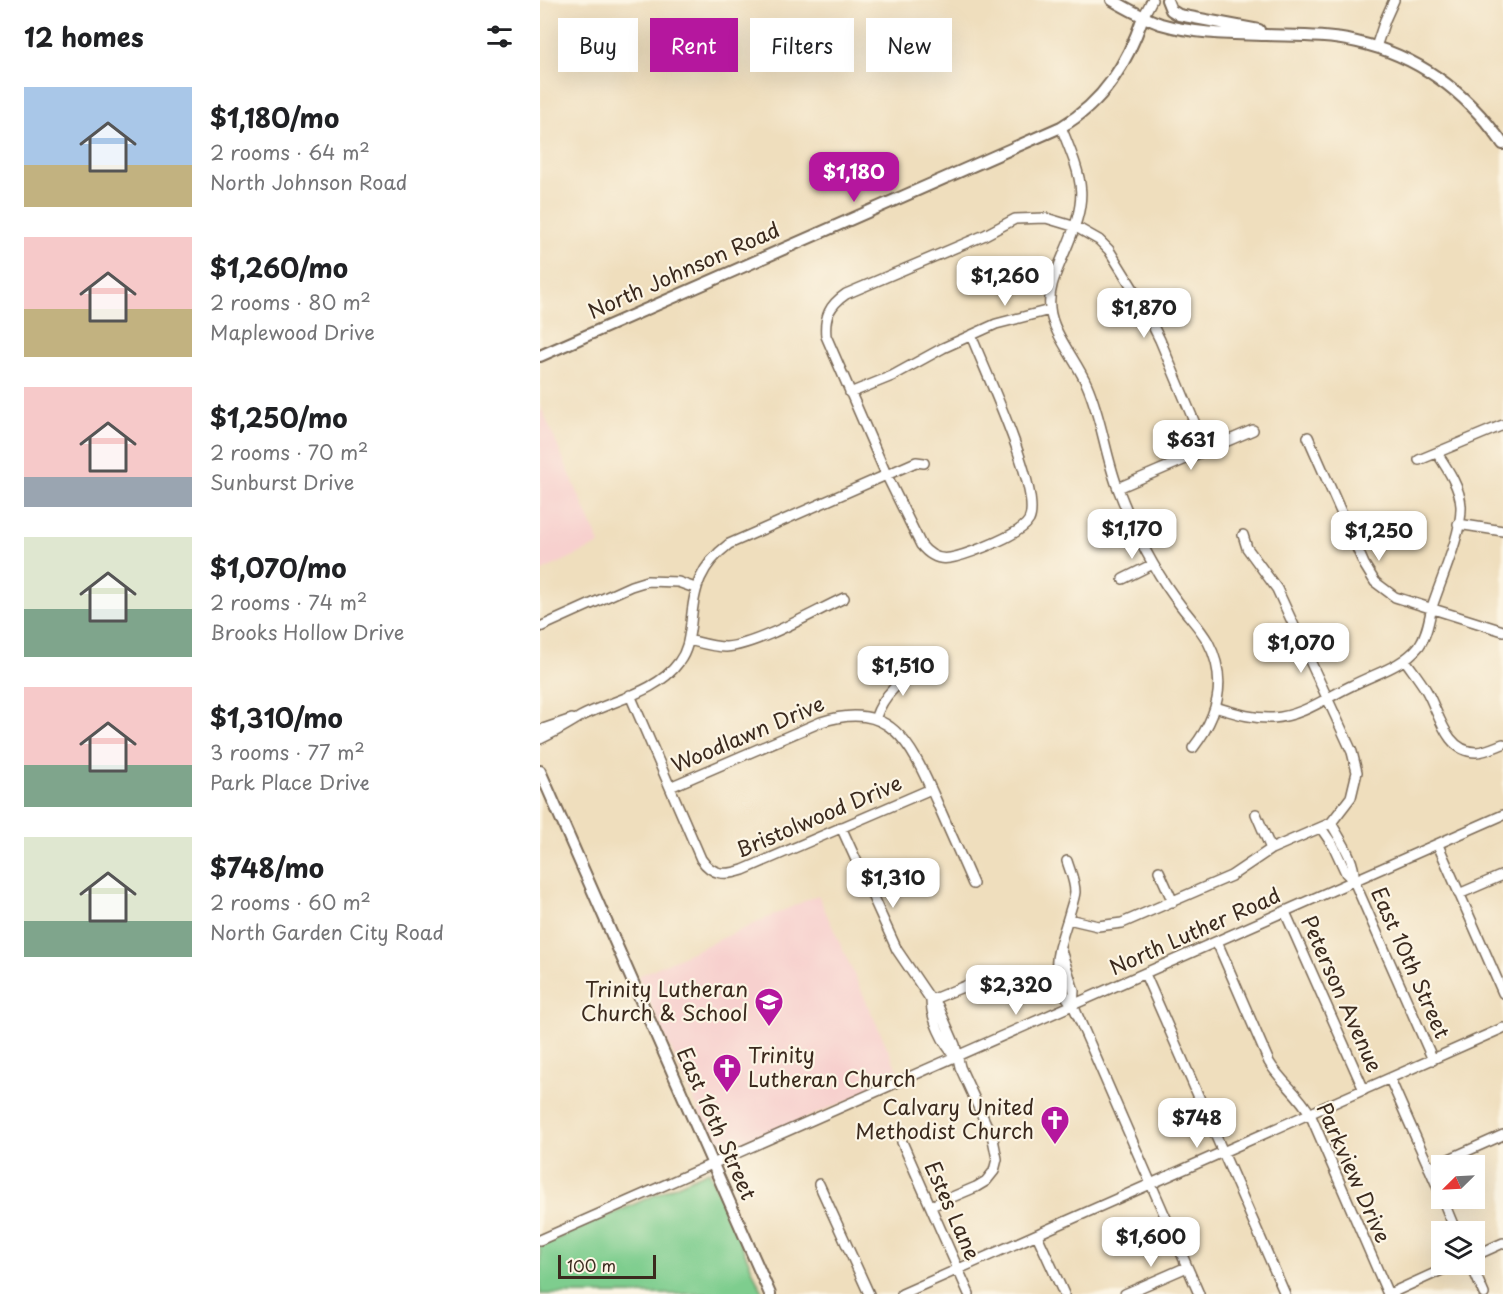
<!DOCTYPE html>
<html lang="en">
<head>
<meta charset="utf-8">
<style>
	:root { --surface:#fff; --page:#f6f6f6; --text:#202124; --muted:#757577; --accent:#b5179e }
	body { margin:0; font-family:"Playpen Sans",sans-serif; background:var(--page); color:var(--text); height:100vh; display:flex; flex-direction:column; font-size:22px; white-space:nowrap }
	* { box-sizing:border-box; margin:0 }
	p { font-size:20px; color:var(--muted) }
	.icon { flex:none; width:33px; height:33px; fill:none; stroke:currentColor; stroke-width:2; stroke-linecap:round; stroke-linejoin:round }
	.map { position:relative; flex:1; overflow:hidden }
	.sheet { display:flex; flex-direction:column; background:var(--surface); width:540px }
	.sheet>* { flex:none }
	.guide { position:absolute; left:18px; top:18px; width:570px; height:54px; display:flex; gap:12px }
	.needle { width:39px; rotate:246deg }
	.tools { position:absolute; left:891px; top:1155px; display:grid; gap:12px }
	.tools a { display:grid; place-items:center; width:54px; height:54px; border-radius:0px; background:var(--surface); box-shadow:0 6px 24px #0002; font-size:30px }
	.scale { position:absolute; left:18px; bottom:15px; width:98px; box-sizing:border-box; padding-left:6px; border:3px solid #3b2a1e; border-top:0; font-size:16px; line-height:21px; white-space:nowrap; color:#3b2a1e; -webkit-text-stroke:4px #fcf5e5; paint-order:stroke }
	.price { position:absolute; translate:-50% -51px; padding:0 14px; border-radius:12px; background:#fff; color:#222; font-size:20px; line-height:39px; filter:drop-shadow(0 2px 3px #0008) }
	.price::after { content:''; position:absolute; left:50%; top:36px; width:18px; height:14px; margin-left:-9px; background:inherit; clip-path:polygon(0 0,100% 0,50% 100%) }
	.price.current { background:var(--accent); color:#fff }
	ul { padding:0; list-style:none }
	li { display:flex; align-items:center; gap:18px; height:150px; padding:0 24px }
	li span { display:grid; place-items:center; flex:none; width:168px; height:120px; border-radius:0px; color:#555 }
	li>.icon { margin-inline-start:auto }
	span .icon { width:72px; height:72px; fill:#fffc; stroke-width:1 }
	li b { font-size:26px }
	h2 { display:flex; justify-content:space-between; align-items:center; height:72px; padding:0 24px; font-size:26px }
	.tag { padding:0 21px; border-radius:0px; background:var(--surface); box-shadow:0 6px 24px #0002; font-size:21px; line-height:54px }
	.tag.current { background:var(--accent); color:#fff }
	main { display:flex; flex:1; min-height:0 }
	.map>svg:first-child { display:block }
	.built { fill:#f7d0ce }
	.green { fill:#7ecd8e; stroke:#5c7c56; stroke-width:1.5 }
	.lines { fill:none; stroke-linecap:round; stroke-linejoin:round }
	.minor-casing { stroke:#7a6956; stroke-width:12 }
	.major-casing { stroke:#7a6956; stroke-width:14 }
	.minor { stroke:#fff; stroke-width:9 }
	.major { stroke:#fff; stroke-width:10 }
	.labels { text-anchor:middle; stroke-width:4.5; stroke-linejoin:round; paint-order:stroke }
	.street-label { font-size:21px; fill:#3b2a1e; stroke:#fcf5e5 }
	.poi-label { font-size:21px; fill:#3b2a1e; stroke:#fcf5e5; text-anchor:end }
</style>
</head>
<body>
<main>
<section class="sheet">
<h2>12 homes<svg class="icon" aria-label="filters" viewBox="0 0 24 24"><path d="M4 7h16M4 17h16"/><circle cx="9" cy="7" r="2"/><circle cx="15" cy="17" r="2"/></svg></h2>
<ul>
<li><span style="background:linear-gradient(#a9c7e8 65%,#c2b280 0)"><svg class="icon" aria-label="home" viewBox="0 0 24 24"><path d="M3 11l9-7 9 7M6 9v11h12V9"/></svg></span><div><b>$1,180/mo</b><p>2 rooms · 64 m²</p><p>North Johnson Road</p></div></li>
<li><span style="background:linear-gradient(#f6c9c9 60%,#c2b280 0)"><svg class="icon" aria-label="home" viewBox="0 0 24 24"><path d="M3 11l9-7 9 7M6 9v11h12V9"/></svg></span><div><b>$1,260/mo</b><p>2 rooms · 80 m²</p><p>Maplewood Drive</p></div></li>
<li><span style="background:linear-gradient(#f6c9c9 75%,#9aa5b1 0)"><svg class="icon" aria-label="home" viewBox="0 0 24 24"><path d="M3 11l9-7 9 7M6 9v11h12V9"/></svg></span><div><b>$1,250/mo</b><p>2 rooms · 70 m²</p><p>Sunburst Drive</p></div></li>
<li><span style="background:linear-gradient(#dfe7d0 60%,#7fa58c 0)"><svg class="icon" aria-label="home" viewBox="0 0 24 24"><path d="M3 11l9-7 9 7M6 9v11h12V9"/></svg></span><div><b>$1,070/mo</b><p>2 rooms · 74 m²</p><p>Brooks Hollow Drive</p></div></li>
<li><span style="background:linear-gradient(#f6c9c9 65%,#7fa58c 0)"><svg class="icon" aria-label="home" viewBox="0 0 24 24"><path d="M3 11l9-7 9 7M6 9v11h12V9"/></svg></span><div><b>$1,310/mo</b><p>3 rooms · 77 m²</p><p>Park Place Drive</p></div></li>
<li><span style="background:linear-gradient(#dfe7d0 70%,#7fa58c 0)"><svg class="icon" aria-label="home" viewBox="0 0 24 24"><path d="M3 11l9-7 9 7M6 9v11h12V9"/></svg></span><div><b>$748/mo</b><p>2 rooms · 60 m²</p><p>North Garden City Road</p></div></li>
</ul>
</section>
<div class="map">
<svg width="963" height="1294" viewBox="0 0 963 1294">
	<rect width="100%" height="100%" fill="#fcf5e5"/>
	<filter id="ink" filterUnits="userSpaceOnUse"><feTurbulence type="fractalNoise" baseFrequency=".0167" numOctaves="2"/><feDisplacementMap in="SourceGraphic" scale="12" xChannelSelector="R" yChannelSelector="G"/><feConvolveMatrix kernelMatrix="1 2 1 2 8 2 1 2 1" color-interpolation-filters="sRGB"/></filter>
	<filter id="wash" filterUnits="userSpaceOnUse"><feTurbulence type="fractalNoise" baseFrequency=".008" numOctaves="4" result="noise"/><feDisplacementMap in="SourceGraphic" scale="24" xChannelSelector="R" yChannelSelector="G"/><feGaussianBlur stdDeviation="1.35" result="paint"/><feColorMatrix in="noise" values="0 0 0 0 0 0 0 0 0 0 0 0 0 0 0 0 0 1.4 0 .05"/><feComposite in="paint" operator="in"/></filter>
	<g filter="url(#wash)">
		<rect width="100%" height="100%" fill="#efdebd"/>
		<path class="built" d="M0 405 60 544 0 572Z
			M278 895 361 1078 181 1154H178L98 976Z"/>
		<path class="green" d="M169 1171 223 1294H0V1246Z"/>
	</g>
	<g filter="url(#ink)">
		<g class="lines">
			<g class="minor-casing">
				<path id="minor" d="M603 17 612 0
					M836 47 845 20 854 0
					M521 127C545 186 549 196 523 256 516 273 508 289 510 308 512 333 537 361 547 385 561 417 565 453 577 486 587 512 599 540 613 564 621 578 631 593 641 606 650 618 661 629 668 642 688 680 678 716 653 748
					M431 335C443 367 503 492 489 520 482 533 447 546 434 551 412 559 397 565 381 545L346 474 286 336C284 316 290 305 306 294L445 235 475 219 506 218 536 227 559 240 569 250 600 300 620 340 666 450
					M310 393 352 376 403 348 456 324 510 310
					M768 437 824 564 835 582 855 597 963 631
					M879 460 963 425
					M578 488 713 430
					M918 524 963 531
					M583 579 613 564
					M0 627 91 586 107 581 138 582 155 588
					M149 640C161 643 174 647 186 647 217 645 274 612 304 598
					M865 660C872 670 880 680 886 690 899 711 905 752 936 752 945 752 955 747 963 744
					M90 695 161 859C172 875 185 876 203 870L391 789
					M675 707C695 713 713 719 733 718 763 716 787 697 813 685 836 673 862 667 879 646 887 635 889 620 892 607 901 579 922 534 921 506 920 487 907 468 897 453
					M335 719C344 693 360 680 384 668
					M0 730 32 719
					M0 739C14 733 27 725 40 717 72 700 117 693 139 662 148 650 149 637 151 623 154 587 160 566 189 544L376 462 384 463
					M130 787 281 722C352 699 371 745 396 800 408 828 421 856 433 884
					M716 814 731 849
					M791 823C801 841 816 861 814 881
					M301 827 357 950 391 1000 398 1006 415 1045 420 1067 453 1139 457 1159 454 1171 446 1181 436 1187 391 1206
					M781 828 794 847 806 873 814 881 893 1060
					M898 845 963 993
					M527 861C530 871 535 881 535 892 534 900 531 907 529 915 519 949 505 975 533 1005L659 1294
					M619 871 633 902
					M919 894 963 875
					M745 912 824 1090
					M528 919 558 926 582 923 691 876 731 849 791 823 811 797 817 772 812 752 737 589 707 548 703 535
					M677 942 729 1062C740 1081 759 1094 770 1114L848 1294
					M520 947 534 991 533 1005
					M605 974 745 1294
					M391 1000C391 1018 403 1044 416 1057
					M391 1000 430 984
					M850 1079 902 1197
					M362 1142 429 1294
					M889 1168 963 1135
					M279 1184 329 1294
					M902 1198 916 1232
					M497 1235 524 1294
					M0 1240 963 815
					M934 1256 963 1243
					M931 1264 944 1294
					M362 1294 963 1028
					M585 1294 647 1267
					M849 1294 915 1264"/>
			</g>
			<g class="major-casing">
				<path id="major" d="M572 0C588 9 603 18 621 24 655 34 691 34 726 35 756 36 787 35 817 42 879 56 927 93 963 144
					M627 0 631 10 639 15 719 30
					M0 356 521 127C564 102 587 64 603 17
					M0 771 230 1294"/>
			</g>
			<use href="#minor" class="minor"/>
			<use href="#major" class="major"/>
		</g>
	</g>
	<defs>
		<g id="school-pin" transform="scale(1.5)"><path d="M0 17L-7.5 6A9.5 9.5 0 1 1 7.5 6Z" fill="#b5179e" stroke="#fcf5e5"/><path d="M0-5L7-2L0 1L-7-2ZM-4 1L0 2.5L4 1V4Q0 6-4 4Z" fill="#fff"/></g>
		<g id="church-pin" transform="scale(1.5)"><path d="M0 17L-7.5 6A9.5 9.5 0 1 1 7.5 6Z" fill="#b5179e" stroke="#fcf5e5"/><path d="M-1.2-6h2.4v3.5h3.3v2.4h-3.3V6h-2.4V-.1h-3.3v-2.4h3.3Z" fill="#fff"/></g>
	</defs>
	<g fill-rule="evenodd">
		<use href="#school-pin" x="229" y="1002"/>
		<use href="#church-pin" x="187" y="1068"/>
		<use href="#church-pin" x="515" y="1120"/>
	</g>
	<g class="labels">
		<g class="street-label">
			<text transform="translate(144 271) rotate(-24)" y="7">North Johnson Road</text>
			<text transform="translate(208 735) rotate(-23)" y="7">Woodlawn Drive</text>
			<text transform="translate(279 817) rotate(-23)" y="7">Bristolwood Drive</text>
			<text transform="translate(655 932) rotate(-24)" y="7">North Luther Road</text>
			<text transform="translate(870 963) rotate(66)" y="7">East 10th Street</text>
			<text transform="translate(801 994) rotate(66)" y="7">Peterson Avenue</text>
			<text transform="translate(176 1124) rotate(66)" y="7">East 16th Street</text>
			<text transform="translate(813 1173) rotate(66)" y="7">Parkview Drive</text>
			<text transform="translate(412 1211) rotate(66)" y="7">Estes Lane</text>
		</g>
		<g class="poi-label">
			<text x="208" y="997">Trinity Lutheran<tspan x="208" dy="24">Church &amp; School</tspan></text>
			<text x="208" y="1063" text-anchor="start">Trinity<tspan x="208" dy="24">Lutheran Church</tspan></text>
			<text x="494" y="1115">Calvary United<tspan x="494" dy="24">Methodist Church</tspan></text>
		</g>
	</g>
</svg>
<div class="tools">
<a><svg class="needle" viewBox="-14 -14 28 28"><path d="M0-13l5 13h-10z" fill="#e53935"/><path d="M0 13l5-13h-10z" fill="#757577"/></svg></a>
<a><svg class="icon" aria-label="layers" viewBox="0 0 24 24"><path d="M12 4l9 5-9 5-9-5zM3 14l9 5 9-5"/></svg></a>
</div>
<div class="scale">100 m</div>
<b class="price current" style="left:314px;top:203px">$1,180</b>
<b class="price" style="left:465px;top:307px">$1,260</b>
<b class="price" style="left:604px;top:339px">$1,870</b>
<b class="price" style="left:651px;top:471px">$631</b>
<b class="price" style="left:592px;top:560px">$1,170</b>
<b class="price" style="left:839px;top:562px">$1,250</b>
<b class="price" style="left:761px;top:674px">$1,070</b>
<b class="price" style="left:363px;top:697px">$1,510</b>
<b class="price" style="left:353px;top:909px">$1,310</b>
<b class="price" style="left:476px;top:1016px">$2,320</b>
<b class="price" style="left:657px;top:1149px">$748</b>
<b class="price" style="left:611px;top:1268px">$1,600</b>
<div class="guide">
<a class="tag">Buy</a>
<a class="tag current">Rent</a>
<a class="tag">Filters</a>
<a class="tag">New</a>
</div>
</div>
</main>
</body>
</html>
